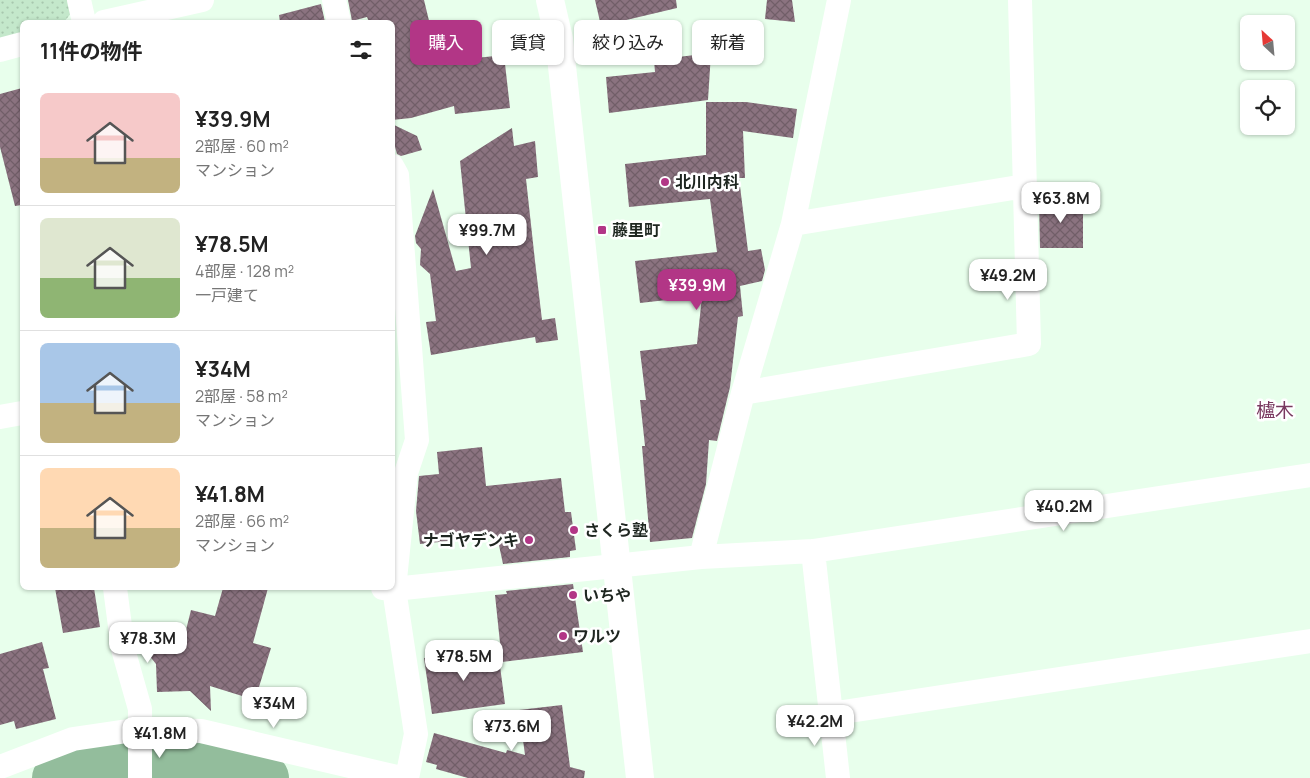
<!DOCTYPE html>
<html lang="ja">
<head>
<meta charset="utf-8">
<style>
	:root { --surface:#fff; --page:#f2f2f2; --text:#222; --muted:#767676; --line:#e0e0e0; --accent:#b23686 }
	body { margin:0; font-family:Manrope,"Noto Sans JP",sans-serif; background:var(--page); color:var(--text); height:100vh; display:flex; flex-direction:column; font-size:19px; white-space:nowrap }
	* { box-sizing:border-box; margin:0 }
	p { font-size:16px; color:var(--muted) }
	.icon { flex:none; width:28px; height:28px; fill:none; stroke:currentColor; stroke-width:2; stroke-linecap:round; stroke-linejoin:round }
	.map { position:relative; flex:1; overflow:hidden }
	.panel { position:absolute; left:20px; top:20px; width:375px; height:570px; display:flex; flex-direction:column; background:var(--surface); border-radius:8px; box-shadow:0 1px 4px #0004 }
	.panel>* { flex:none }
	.top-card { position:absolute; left:410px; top:20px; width:475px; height:45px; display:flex; gap:10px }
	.needle { width:32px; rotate:334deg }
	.buttons { position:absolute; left:1240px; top:15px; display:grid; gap:10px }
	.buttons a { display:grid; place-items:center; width:55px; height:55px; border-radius:8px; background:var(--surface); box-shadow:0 1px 4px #0004; font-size:25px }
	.price { position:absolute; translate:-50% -42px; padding:0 11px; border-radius:10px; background:#fff; color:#222; font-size:16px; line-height:32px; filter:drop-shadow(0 1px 2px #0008) }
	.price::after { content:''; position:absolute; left:50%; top:30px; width:15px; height:11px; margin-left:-8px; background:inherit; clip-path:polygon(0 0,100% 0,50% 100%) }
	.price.on { background:var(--accent); color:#fff }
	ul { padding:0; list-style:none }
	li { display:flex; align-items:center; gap:15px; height:125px; padding:0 20px }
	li+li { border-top:1px solid var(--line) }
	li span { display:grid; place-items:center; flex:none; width:140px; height:100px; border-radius:8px; color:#555 }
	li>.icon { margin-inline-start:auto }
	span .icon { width:60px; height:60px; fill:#fffc; stroke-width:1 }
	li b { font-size:21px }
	h2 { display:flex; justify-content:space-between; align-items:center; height:60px; padding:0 20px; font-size:21px }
	.tag { padding:0 18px; border-radius:8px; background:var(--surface); box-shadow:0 1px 4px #0004; font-size:18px; line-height:45px }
	.tag.on { background:var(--accent); color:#fff }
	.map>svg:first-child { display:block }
	.park { fill:url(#park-dots) }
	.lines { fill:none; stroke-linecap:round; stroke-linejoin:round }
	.river { stroke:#93bd9c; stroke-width:48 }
	.building { fill:url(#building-cross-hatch) }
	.minor { stroke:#fff; stroke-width:24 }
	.tertiary { stroke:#fff; stroke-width:28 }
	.poi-dot { fill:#b23686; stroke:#fff; stroke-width:2 }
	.labels { text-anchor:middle; stroke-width:5; stroke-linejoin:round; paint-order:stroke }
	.poi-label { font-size:16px; font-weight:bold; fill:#1e2620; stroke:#fff; text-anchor:start }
	.quarter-label { font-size:19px; fill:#78395f; stroke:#fff }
</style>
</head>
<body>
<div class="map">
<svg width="1310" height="778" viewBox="0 0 1310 778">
	<defs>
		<pattern id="park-dots" width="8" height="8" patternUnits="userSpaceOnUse" patternTransform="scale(1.25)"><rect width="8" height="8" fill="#c4e8cb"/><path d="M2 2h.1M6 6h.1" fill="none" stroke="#a8c7ae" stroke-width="1.8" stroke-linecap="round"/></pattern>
		<pattern id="building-cross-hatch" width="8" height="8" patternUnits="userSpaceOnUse" patternTransform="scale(1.25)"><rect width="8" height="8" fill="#8b7380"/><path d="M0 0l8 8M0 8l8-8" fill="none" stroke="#715e68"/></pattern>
	</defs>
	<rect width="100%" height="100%" fill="#e8ffec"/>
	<path class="park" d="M0 0H69L72 12 64 22H22V35L0 41Z"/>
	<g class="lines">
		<path class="river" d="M56 778 66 774 142 760 234 770 265 778"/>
	</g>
	<path class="building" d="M348 0H424L439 62 504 55 510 108 455 114 454 106 411 118 392 120V22H369L367 17 352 21Z
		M595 0H676L677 8 601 26Z
		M767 0H792L795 22 765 19Z
		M321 4 325 22H280L279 15Z
		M711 53 708 100 609 113 606 77 655 72 654 60Z
		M22 88V205L15 206 0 147V94Z
		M706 102H746L797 109 793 138 743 131 745 178H739L748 251 761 249 765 270 762 281 740 286 743 316 738 317 730 387 717 441 709 440 706 484 692 538 650 542 642 446H645L640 400H646L640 351 697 344 702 296 640 303 635 261 717 252 710 199 629 207 625 164 706 155Z
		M392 124 417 136 422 150 401 156 397 154 392 136Z
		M512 128 514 146 535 141 538 177 526 179 535 261 542 320 555 318 558 340 536 343 535 337 431 355 426 322 436 321 430 274 420 265 421 249 416 243 415 236 433 189 456 271 471 268 460 161Z
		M1039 200H1083V248H1040Z
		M482 447 486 486 561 478 565 512H571L576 550 570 551V557L503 564 497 536 420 544 416 511 419 476 439 474 437 452Z
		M573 584 583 652 502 662 495 595 507 594 506 591Z
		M55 588H94L100 627 63 633Z
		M223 588H268L253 643 271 648 255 700 210 686 211 711 190 691 157 692 156 664 148 654V639L184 638 191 610 215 616Z
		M42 642 49 668 43 669 56 719 16 729 14 721 0 725V654Z
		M498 651 505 704 432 714 424 658Z
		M562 705 570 767 585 771 584 778H468L436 769 437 765 426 762 434 733 506 753 507 750 525 755 519 710Z"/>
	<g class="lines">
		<path class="minor" d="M79 0 84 22
			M334 0 339 22
			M104 22 202 0
			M0 50 22 44
			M392 166 397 175 417 440 406 473 394 589 416 734 407 778
			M793 224 1025 186
			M743 393 1029 344 1020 0
			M0 417 22 413
			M813 551 838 778
			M701 557 743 393 793 224 839 0
			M115 588 123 649 140 709V778
			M383 588 394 589 701 557 813 551 1310 475
			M832 712H843L1310 641
			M0 767 73 739 141 729 201 731 401 778"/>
		<path class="tertiary" d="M550 0 559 39 640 778"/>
	</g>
	<g class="poi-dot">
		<circle cx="665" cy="182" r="5"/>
		<rect x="597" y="225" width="10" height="10" rx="2.5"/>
		<circle cx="574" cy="530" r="5"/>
		<circle cx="529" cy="540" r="5"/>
		<circle cx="573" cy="595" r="5"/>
		<circle cx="563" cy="636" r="5"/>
	</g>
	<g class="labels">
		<g class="poi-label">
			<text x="675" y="188">北川内科</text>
			<text x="612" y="236">藤里町</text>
			<text x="584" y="536">さくら塾</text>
			<text x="519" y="546" text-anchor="end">ナゴヤデンキ</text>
			<text x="583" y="601">いちや</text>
			<text x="573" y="642">ワルツ</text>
		</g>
		<g class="quarter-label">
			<text x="1275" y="417">櫨木</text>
		</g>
	</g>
</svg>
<div class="buttons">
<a><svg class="needle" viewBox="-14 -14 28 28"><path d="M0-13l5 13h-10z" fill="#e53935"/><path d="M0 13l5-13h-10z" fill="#767676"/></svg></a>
<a><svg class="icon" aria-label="locate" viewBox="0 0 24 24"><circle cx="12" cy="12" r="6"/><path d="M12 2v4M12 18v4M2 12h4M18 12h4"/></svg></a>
</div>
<b class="price" style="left:1061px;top:224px">¥63.8M</b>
<b class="price" style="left:487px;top:256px">¥99.7M</b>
<b class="price" style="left:1008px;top:301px">¥49.2M</b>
<b class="price on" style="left:697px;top:311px">¥39.9M</b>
<b class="price" style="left:1064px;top:532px">¥40.2M</b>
<b class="price" style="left:148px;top:664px">¥78.3M</b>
<b class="price" style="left:464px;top:682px">¥78.5M</b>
<b class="price" style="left:274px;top:729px">¥34M</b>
<b class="price" style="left:815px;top:747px">¥42.2M</b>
<b class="price" style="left:512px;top:752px">¥73.6M</b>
<b class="price" style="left:160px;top:759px">¥41.8M</b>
<div class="top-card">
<a class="tag on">購入</a>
<a class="tag">賃貸</a>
<a class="tag">絞り込み</a>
<a class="tag">新着</a>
</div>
<section class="panel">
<h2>11件の物件<svg class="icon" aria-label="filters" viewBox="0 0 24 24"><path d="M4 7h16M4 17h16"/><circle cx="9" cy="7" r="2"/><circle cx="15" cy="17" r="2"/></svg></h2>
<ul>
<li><span style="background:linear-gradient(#f6c9c9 65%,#c2b280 0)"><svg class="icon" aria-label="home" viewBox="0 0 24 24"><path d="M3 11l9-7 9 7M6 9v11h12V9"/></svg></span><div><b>¥39.9M</b><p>2部屋 · 60 m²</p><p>マンション</p></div></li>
<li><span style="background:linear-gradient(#dfe7d0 60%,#8fb573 0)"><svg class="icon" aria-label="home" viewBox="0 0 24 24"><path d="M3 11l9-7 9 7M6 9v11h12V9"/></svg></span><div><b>¥78.5M</b><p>4部屋 · 128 m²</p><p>一戸建て</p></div></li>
<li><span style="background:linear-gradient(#a9c7e8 60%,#c2b280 0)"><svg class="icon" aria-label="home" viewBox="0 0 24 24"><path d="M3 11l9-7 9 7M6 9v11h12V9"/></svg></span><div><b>¥34M</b><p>2部屋 · 58 m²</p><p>マンション</p></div></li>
<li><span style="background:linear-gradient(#ffd9b3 60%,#c2b280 0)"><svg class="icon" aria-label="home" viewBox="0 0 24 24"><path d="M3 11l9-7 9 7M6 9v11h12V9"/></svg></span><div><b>¥41.8M</b><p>2部屋 · 66 m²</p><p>マンション</p></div></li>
</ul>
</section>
</div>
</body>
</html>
